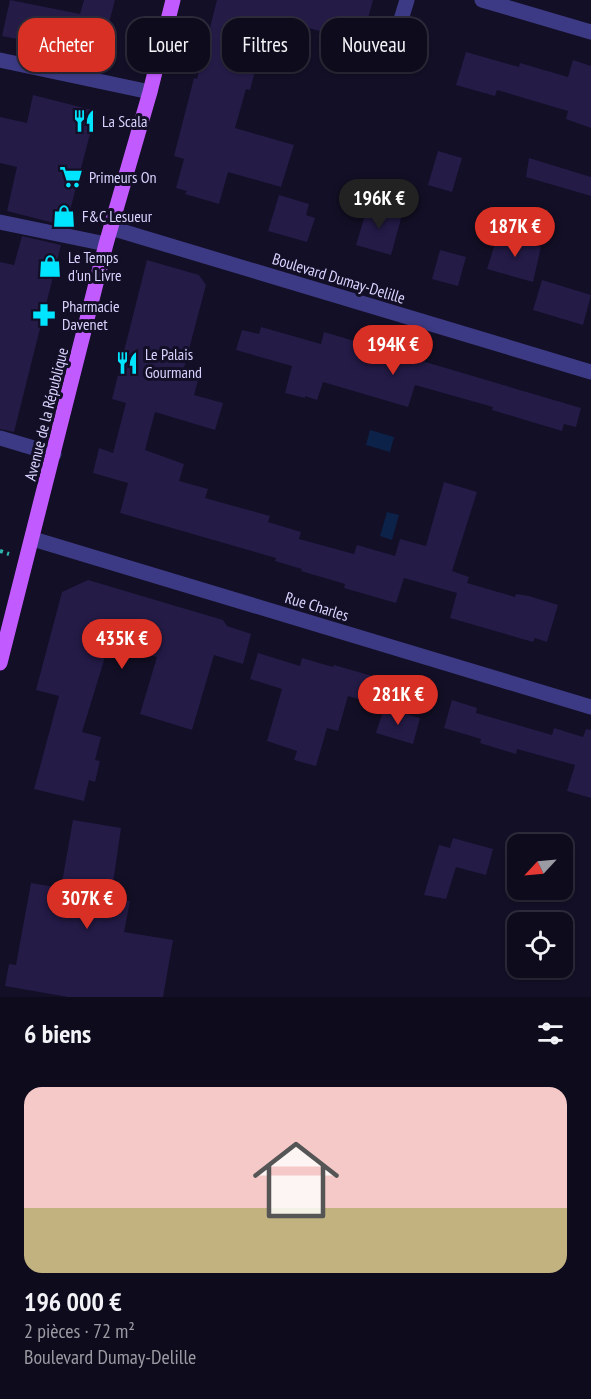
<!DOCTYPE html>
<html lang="fr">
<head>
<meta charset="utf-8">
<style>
	:root { --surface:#0e0b1c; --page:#171425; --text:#f1f3f6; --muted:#9b9ba3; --line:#2e2b3b; --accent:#d93025 }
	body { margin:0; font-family:"PT Sans Narrow",sans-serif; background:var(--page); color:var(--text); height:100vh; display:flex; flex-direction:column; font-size:22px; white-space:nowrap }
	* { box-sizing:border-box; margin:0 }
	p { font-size:20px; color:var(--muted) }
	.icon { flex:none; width:33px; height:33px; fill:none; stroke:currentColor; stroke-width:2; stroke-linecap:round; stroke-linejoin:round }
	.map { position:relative; height:997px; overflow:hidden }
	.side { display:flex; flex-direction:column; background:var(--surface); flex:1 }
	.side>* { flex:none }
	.top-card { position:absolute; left:18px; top:18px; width:555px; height:54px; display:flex; gap:12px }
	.needle { width:39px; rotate:244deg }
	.controls { position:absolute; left:507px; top:834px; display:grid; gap:12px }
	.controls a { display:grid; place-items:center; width:66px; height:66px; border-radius:12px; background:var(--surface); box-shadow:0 2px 4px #0004,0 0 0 2px var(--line); font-size:30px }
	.price { position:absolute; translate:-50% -51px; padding:0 14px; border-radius:21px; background:var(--accent); color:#fff; font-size:20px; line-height:39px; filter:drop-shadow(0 2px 3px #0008) }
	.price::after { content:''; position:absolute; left:50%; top:36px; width:18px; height:14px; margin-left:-9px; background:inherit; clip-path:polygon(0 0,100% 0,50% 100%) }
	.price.selected { background:#222; color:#fff }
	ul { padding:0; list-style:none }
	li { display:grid; align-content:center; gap:12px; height:318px; padding:0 24px }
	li+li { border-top:2px solid var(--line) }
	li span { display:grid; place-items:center; height:186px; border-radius:18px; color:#555 }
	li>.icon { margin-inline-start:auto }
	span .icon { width:108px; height:108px; fill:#fffc; stroke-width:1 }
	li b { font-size:26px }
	h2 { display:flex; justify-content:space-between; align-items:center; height:72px; padding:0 24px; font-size:26px }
	.tag { padding:0 21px; border-radius:18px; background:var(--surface); box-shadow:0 2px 4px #0004,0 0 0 2px var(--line); font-size:21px; line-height:54px }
	.tag.selected { background:var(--accent); color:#fff }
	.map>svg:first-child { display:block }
	.water { fill:#0c2248 }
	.building { fill:#241b47 }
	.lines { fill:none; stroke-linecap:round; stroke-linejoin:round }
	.path { stroke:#2fb8b0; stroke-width:4; stroke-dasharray:3 4.5; stroke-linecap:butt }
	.minor { stroke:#3d3a85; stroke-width:15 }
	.major { stroke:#c25bff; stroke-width:15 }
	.labels { text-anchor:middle; stroke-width:6; stroke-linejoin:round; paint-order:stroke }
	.poi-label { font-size:16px; fill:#d9d4ff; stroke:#130f26; text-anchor:start }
	.street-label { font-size:16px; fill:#d9d4ff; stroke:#130f26 }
</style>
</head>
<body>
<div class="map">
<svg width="591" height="997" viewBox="0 0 591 997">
	<rect width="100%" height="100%" fill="#130f26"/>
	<path class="water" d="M370 430 394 437 390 452 366 445Z
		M387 512 399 515 392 540 380 536Z"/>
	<path class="building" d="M10 0 80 14 84 0H115L105 38 97 44 56 33 52 46 2 36Z
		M217 0H373L363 37 358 36 356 41 269 17 250 90 246 89 235 128 294 145 281 187 228 172 219 204 185 194 187 191 176 188 184 159 174 156 194 78 197 79Z
		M466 52 519 67 520 63 568 77 573 60 591 66V128L566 119 568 111 497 90 495 96 456 85Z
		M33 95 96 111 66 226 7 211 17 167 0 163V117L27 123Z
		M438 151 462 158 452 192 428 185Z
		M529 158 591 177V196L526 177Z
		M279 195 309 204 306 215 315 218 307 242 268 231Z
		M368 205 402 215 391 255 356 245Z
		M498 234 541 247 533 282 487 269Z
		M22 236 61 245 14 432 0 429V262L14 265Z
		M440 250 466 257 458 286 432 279Z
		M147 260 199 275 206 285 184 368 200 373 194 395 223 403 215 430 155 412 145 450 184 464 179 481 208 489 205 498 270 516 268 522 301 532 299 539 354 554 357 545 395 556 400 539 426 546 444 482 477 492 452 571 469 577 467 583 515 597 516 594 529 596 558 605 547 642 535 638 533 642 450 618 457 593 404 578 396 603 344 588 345 584 301 571 302 569 275 561 276 558 120 513 128 483 93 473 99 448 113 453 126 403 112 399Z
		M542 280 591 295 583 325 533 310Z
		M261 327 321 344 324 332 581 408 576 427 564 424 562 431 492 410 493 407 415 385 408 407 323 382 317 400 305 396V398L285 393 292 366 236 350 242 330 259 334Z
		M88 580 223 620 227 626 251 634 243 664 214 655 192 730 140 714 157 657 109 644 82 732 101 737 95 760 100 761 95 782 89 780 84 801 34 789 59 696 36 690 62 592Z
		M258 653 300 666 302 658 333 667 334 665 379 678 372 703 348 696 338 731 327 728 316 766 294 760 297 751 267 741 282 689 250 679Z
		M452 700 477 708 476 713 552 735 554 728 583 737 586 729 591 730V798L567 791 575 765 517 749 516 754 480 743 481 739 444 728Z
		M384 708 420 718 413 744 376 733Z
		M73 820 121 828 111 897 130 901 124 932 173 940 163 997H68L5 986 9 964 16 965 31 883 61 888Z
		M453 838 493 849 486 875 456 867 446 899 424 895 439 845 450 848Z"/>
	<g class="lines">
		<path class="path" d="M0 551 9 554"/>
		<path class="minor" d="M482 0 591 32
			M359 51 383 50 396 36 407 0
			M0 60 150 92
			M0 222 106 244
			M111 228 591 372
			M0 438 54 454
			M33 539 591 707"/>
		<path class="major" d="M0 663 106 244 150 92 173 0"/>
	</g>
	<defs>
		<g id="restaurant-bare" transform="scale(1.8)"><path d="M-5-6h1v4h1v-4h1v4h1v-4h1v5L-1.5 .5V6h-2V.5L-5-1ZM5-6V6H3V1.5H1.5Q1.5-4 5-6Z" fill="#00e5ff" stroke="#130f26" stroke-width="2.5" paint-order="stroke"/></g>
		<g id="supermarket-bare" transform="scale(1.8)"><path d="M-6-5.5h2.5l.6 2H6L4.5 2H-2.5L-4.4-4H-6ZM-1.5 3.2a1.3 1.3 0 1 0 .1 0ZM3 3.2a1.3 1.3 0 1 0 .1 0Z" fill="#00e5ff" stroke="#130f26" stroke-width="2.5" paint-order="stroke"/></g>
		<g id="shop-bare" transform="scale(1.8)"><path d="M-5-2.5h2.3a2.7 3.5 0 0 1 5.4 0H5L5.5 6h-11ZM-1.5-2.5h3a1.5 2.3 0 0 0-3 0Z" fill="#00e5ff" stroke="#130f26" stroke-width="2.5" paint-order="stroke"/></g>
		<g id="pharmacy-bare" transform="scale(1.8)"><path d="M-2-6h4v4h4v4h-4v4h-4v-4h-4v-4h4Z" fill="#00e5ff" stroke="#130f26" stroke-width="2.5" paint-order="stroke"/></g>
	</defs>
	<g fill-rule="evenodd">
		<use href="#restaurant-bare" x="84" y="121"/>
		<use href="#supermarket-bare" x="71" y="177"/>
		<use href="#shop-bare" x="64" y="216"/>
		<use href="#shop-bare" x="50" y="266"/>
		<use href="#pharmacy-bare" x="44" y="315"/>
		<use href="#restaurant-bare" x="127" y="363"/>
	</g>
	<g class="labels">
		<g class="poi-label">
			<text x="102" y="127">La Scala</text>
			<text x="89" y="183">Primeurs On</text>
			<text x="82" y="222">F&amp;C Lesueur</text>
			<text x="68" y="263">Le Temps<tspan x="68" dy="18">d'un Livre</tspan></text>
			<text x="62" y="312">Pharmacie<tspan x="62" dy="18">Davenet</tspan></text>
			<text x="145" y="360">Le Palais<tspan x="145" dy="18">Gourmand</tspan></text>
		</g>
		<g class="street-label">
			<text transform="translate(339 278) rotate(17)" y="6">Boulevard Dumay-Delille</text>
			<text transform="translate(46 414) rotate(-76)" y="6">Avenue de la République</text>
			<text transform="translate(317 606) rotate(17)" y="6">Rue Charles</text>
		</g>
	</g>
</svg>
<div class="controls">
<a><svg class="needle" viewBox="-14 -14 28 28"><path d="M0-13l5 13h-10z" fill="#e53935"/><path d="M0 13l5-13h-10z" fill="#9b9ba3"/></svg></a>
<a><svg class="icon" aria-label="locate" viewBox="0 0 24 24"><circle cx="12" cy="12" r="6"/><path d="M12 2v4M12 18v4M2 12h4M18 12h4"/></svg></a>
</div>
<b class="price selected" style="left:379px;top:230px">196K €</b>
<b class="price" style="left:515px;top:258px">187K €</b>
<b class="price" style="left:393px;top:376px">194K €</b>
<b class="price" style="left:122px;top:670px">435K €</b>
<b class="price" style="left:398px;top:726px">281K €</b>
<b class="price" style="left:87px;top:930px">307K €</b>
<div class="top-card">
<a class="tag selected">Acheter</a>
<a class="tag">Louer</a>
<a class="tag">Filtres</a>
<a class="tag">Nouveau</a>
</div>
</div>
<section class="side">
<h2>6 biens<svg class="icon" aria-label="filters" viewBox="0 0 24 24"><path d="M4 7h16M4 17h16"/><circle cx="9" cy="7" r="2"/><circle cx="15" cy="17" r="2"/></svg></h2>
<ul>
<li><span style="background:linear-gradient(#f6c9c9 65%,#c2b280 0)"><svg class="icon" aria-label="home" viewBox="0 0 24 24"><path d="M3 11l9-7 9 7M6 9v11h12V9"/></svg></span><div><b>196 000 €</b><p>2 pièces · 72 m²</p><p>Boulevard Dumay-Delille</p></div></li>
</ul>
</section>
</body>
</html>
